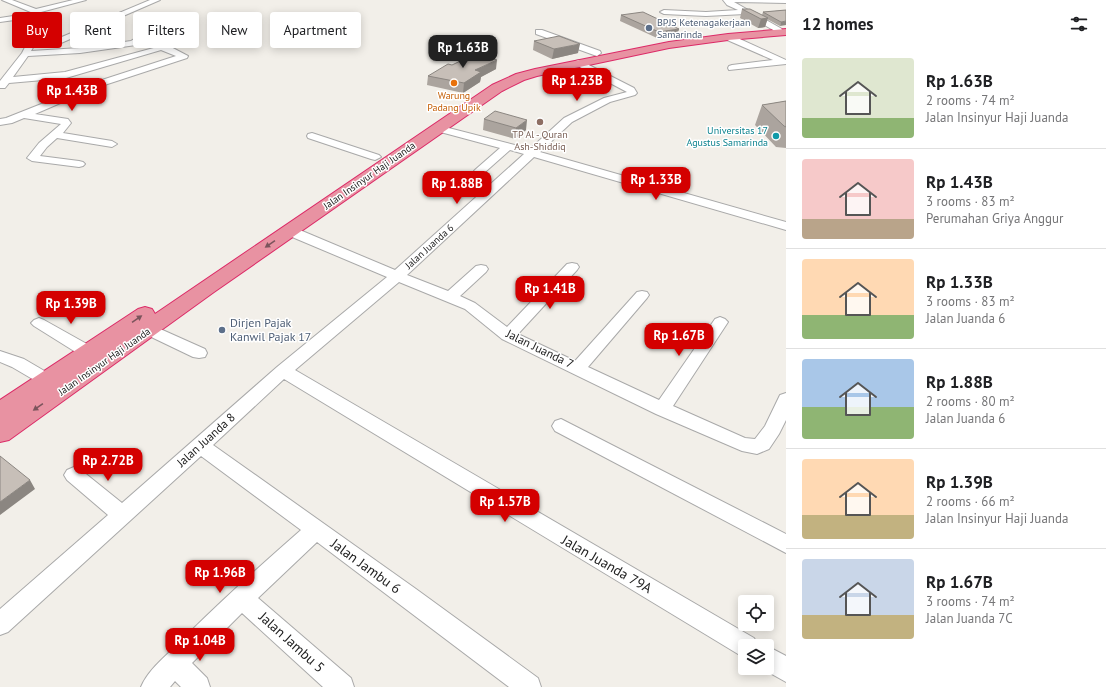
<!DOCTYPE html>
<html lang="en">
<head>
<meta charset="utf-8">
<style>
	:root { --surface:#fff; --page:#f6f6f6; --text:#202124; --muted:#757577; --line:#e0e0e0; --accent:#d40000 }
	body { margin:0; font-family:"PT Sans",sans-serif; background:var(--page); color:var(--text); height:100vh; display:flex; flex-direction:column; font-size:15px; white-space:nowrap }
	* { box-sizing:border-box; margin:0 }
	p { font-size:13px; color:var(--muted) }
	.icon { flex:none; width:22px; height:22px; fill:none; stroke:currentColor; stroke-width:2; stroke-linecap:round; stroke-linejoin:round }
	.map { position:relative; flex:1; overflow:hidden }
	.details { display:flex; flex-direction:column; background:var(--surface); width:320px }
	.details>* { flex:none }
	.guide { position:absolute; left:12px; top:12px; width:380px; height:36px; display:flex; gap:8px }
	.fabs { position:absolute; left:738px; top:595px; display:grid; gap:8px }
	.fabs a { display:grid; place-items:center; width:36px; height:36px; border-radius:4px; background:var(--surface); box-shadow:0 2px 10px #0003; font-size:20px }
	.price { position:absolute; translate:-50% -34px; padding:0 9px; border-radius:8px; background:var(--accent); color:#fff; font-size:13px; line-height:26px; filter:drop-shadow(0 1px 2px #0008) }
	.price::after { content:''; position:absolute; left:50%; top:24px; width:12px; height:9px; margin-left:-6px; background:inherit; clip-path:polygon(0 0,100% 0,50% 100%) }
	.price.active { background:#222; color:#fff }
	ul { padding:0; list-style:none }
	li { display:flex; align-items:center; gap:12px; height:100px; padding:0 16px }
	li+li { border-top:1px solid var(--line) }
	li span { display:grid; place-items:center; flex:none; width:112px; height:80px; border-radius:4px; color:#555 }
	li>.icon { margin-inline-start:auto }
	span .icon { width:48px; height:48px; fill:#fffc; stroke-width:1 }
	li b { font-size:17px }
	h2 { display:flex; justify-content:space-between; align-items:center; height:48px; padding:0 16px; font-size:17px }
	.tag { padding:0 14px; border-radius:4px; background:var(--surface); box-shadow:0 2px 10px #0003; font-size:14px; line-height:36px }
	.tag.active { background:var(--accent); color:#fff }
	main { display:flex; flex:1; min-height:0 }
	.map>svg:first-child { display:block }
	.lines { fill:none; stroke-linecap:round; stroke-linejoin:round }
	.minor-casing { stroke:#a9a9a9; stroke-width:2 }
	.highway-casing { stroke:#dc2a67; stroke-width:2 }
	.minor { fill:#fff; fill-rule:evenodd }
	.highway { fill:#e892a2; fill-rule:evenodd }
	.wall { fill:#aba49e }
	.shaded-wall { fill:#8b8681 }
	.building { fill:#c7bfb8; stroke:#8b8681 }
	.oneway { fill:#7b545c }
	.service-dot { fill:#5c6f8a; stroke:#fff; stroke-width:1.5 }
	.food-dot { fill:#e8710a; stroke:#fff; stroke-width:1.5 }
	.education-dot { fill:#8d6e63; stroke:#fff; stroke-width:1.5 }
	.culture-dot { fill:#0f9aa8; stroke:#fff; stroke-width:1.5 }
	.labels { text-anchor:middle; stroke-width:3; stroke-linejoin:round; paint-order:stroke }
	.far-service-label { font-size:10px; fill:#4e5e75; stroke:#fff; text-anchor:start }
	.far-food-label { font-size:10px; fill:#c56008; stroke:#fff }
	.far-culture-label { font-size:10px; fill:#0d838f; stroke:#fff; text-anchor:end }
	.far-education-label { font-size:10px; fill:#785e54; stroke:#fff }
	.far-street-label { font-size:10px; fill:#222; stroke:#fff }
	.service-label { font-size:12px; fill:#4e5e75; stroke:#fff; text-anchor:start }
	.street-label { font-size:12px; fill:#222; stroke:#fff }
	.near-street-label { font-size:14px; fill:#222; stroke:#fff }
</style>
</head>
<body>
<main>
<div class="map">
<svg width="786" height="687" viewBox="0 0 786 687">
	<rect width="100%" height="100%" fill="#f2efe9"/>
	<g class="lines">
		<g class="minor-casing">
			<path id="minor" d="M2 0H12L36 9 73 0H86L41 12 46 22 37 39H57L150 0H160L61 43 35 44 31 51 80 48 131 41 134 39V27L138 25 142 27V40L136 45 80 53 28 56 13 77 65 72 161 46H169L188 56 187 58 77 94 65 101 35 114 68 119 71 123 63 133 112 141 117 144 112 147 57 138 47 147 40 156 79 161 83 162 85 164 83 166 79 167 32 161 27 158 39 143 61 124 24 118 12 123 0 125V119L6 118 59 97 71 90 176 56 161 50 66 78 9 83 5 88H0V81L22 53 38 22 36 17 0 22V18L33 13Z
				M723 0H786V3L734 2 782 29 781 31H775L745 14 706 16 664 14 660 12 664 10 706 12 738 10 727 5Z
				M536 30H542L600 51 601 53 597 56 594 55 536 34Z
				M725 35H731L786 60V64L729 70 728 68 729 66 732 65 773 60 725 39Z
				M579 60 634 88 637 93 635 95 610 102 572 122 540 152 786 222V230L534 157 407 275 448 291 476 266 481 265 486 266 488 269 486 272 460 296 475 303 507 327 567 264 572 263 577 264 579 267 577 270 518 334 575 361 637 292 642 291 647 292 649 295 647 298 588 367 659 400 715 319 720 317 725 319 728 322 673 406 745 438 755 439 765 426 780 395 786 393V420L779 434 769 449 757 454 742 451 656 414 502 339 465 309 399 282 295 370 754 638 758 646H745V657L738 654 284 379 213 445 416 589 538 678 541 687H509L317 542 258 598 351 678 354 687H323L242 613 192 663 207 678 210 687H181L175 681 170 687H141C148 670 165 657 178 644 217 604 259 567 301 530L201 456 8 632 0 635V609L108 515 67 480 64 475 67 470 74 467 81 470 122 503 277 367 387 277 285 234 283 231 285 228H295L395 270 524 154 510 150 484 173H476L474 171 476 169 500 148 433 130 432 128 433 126 437 125 530 149 564 118 604 98 627 92 576 65 575 63 576 61Z
				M312 133 379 155 381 157 375 160 371 159 308 138 307 136 308 134Z
				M39 318 44 320 94 348 96 352 94 356 88 357 82 356 34 326 31 323 34 320Z
				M149 324 205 349 207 353 205 357 199 358 193 357 143 333 141 329 143 325Z
				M0 351 24 359 53 376 55 380 53 384 47 386 41 384 12 367 0 362Z
				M561 419 786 534V553L555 431 552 426 555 421Z
				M767 646 786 656V682L761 668H767Z"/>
		</g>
		<g class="highway-casing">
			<path id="highway" d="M786 29V35L728 40 669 48 537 76 524 80 502 91 214 292 9 440 0 442V400L138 309 145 307 152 309 155 314 492 85 516 74 535 69 669 42 728 34Z"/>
		</g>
		<use href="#minor" class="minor"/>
		<use href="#highway" class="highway"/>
	</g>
	<path class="wall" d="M742 9 762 15 763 12 786 10 780 26 767 19 765 27 758 28 740 18Z
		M621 15 679 29 677 35 657 38 620 21Z
		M534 41 578 53 552 59 533 50Z
		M452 65 496 69 481 77 480 82 463 93 427 85 428 76Z
		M786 101V148L776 147 755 125 762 105Z
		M484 119 526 130 515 139 483 130Z"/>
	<path class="shaded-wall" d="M768 18 765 27 758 28 761 19Z
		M786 21V25L780 26 781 22Z
		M679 29 677 35 657 38 659 32Z
		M580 44 578 53 552 59 554 49Z
		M497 60 496 69 481 77 480 82 463 93 464 83 475 70Z
		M527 120 526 130 515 139 516 128Z
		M30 480 35 489 0 515V502Z"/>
	<path class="building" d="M742 9H750L768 18 761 19Z
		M786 10V21L781 22 763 12Z
		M643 12 679 29 659 32 621 15Z
		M559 36 580 44 554 49 534 41Z
		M475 54 497 60 475 70 481 72 464 83 428 76 448 64 452 65Z
		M786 101V127L784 126 762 105Z
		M495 111 527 120 516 128 484 119Z
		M0 456 30 480 0 502Z"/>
	<defs><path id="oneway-solid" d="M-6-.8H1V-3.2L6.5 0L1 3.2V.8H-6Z"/></defs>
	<g class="oneway">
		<use href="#oneway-solid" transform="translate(270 244) rotate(146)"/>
		<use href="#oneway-solid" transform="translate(137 319) rotate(-34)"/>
		<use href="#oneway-solid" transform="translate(38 407) rotate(145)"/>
	</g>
	<g class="service-dot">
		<circle cx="649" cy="28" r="4"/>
		<circle cx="222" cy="330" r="4"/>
	</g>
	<circle class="food-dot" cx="454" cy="83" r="4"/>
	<circle class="education-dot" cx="540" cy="122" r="4"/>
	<circle class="culture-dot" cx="776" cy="136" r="4"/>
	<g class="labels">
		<g class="far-service-label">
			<text x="657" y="26">BPJS Ketenagakerjaan<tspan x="657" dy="12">Samarinda</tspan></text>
		</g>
		<g class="far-food-label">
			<text x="454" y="99">Warung<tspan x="454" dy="12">Padang Upik</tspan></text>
		</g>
		<g class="far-culture-label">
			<text x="768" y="134">Universitas 17<tspan x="768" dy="12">Agustus Samarinda</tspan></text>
		</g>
		<g class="far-education-label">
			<text x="540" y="138">TP Al - Quran<tspan x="540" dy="12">Ash-Shiddiq</tspan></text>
		</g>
		<g class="far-street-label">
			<text transform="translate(369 175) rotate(-35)" y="4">Jalan Insinyur Haji Juanda</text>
			<text transform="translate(429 246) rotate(-42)" y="4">Jalan Juanda 6</text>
			<text transform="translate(104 361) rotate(-35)" y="4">Jalan Insinyur Haji Juanda</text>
		</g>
		<g class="service-label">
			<text x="230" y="327">Dirjen Pajak<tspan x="230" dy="14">Kanwil Pajak 17</tspan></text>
		</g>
		<g class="street-label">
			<text transform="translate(540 349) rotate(26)" y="4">Jalan Juanda 7</text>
			<text transform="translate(206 440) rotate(-42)" y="4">Jalan Juanda 8</text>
		</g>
		<g class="near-street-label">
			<text transform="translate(607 564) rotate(30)" y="5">Jalan Juanda 79A</text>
			<text transform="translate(366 566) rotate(36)" y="5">Jalan Jambu 6</text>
			<text transform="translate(292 642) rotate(42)" y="5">Jalan Jambu 5</text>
		</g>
	</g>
</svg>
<div class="fabs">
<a><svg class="icon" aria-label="locate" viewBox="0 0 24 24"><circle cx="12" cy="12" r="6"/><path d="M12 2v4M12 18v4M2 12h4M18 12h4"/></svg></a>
<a><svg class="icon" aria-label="layers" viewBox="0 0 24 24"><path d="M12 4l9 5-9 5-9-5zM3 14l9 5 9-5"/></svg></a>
</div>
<b class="price active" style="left:463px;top:69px">Rp 1.63B</b>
<b class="price" style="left:577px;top:102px">Rp 1.23B</b>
<b class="price" style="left:72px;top:112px">Rp 1.43B</b>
<b class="price" style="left:656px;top:201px">Rp 1.33B</b>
<b class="price" style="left:457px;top:205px">Rp 1.88B</b>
<b class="price" style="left:550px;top:310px">Rp 1.41B</b>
<b class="price" style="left:71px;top:325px">Rp 1.39B</b>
<b class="price" style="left:679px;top:357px">Rp 1.67B</b>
<b class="price" style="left:108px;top:482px">Rp 2.72B</b>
<b class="price" style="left:505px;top:523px">Rp 1.57B</b>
<b class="price" style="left:220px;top:594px">Rp 1.96B</b>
<b class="price" style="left:200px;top:662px">Rp 1.04B</b>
<div class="guide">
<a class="tag active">Buy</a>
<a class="tag">Rent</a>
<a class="tag">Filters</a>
<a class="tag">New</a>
<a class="tag">Apartment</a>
</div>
</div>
<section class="details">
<h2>12 homes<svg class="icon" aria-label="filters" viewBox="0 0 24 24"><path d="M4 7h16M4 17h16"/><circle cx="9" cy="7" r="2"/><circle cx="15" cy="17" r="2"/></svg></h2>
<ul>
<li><span style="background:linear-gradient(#dfe7d0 75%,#8fb573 0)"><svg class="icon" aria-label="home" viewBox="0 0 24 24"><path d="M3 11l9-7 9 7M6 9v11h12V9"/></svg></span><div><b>Rp 1.63B</b><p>2 rooms · 74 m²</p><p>Jalan Insinyur Haji Juanda</p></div></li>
<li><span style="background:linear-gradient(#f6c9c9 75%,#b9a48a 0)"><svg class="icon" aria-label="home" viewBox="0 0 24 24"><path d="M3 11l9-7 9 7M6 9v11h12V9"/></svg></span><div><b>Rp 1.43B</b><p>3 rooms · 83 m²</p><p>Perumahan Griya Anggur</p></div></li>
<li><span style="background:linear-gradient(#ffd9b3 70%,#8fb573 0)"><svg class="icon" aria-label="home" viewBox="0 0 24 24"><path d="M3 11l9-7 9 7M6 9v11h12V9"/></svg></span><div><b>Rp 1.33B</b><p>3 rooms · 83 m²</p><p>Jalan Juanda 6</p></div></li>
<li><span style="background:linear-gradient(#a9c7e8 60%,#8fb573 0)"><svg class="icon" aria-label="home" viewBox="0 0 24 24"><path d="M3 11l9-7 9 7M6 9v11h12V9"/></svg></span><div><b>Rp 1.88B</b><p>2 rooms · 80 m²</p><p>Jalan Juanda 6</p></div></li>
<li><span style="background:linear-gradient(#ffd9b3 70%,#c2b280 0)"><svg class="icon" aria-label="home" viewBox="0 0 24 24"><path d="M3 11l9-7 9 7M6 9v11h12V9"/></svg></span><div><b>Rp 1.39B</b><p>2 rooms · 66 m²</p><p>Jalan Insinyur Haji Juanda</p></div></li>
<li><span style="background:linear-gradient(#c9d6e8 70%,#c2b280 0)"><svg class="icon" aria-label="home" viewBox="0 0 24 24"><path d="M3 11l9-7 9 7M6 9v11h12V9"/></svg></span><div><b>Rp 1.67B</b><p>3 rooms · 74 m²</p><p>Jalan Juanda 7C</p></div></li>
</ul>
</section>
</main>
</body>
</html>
